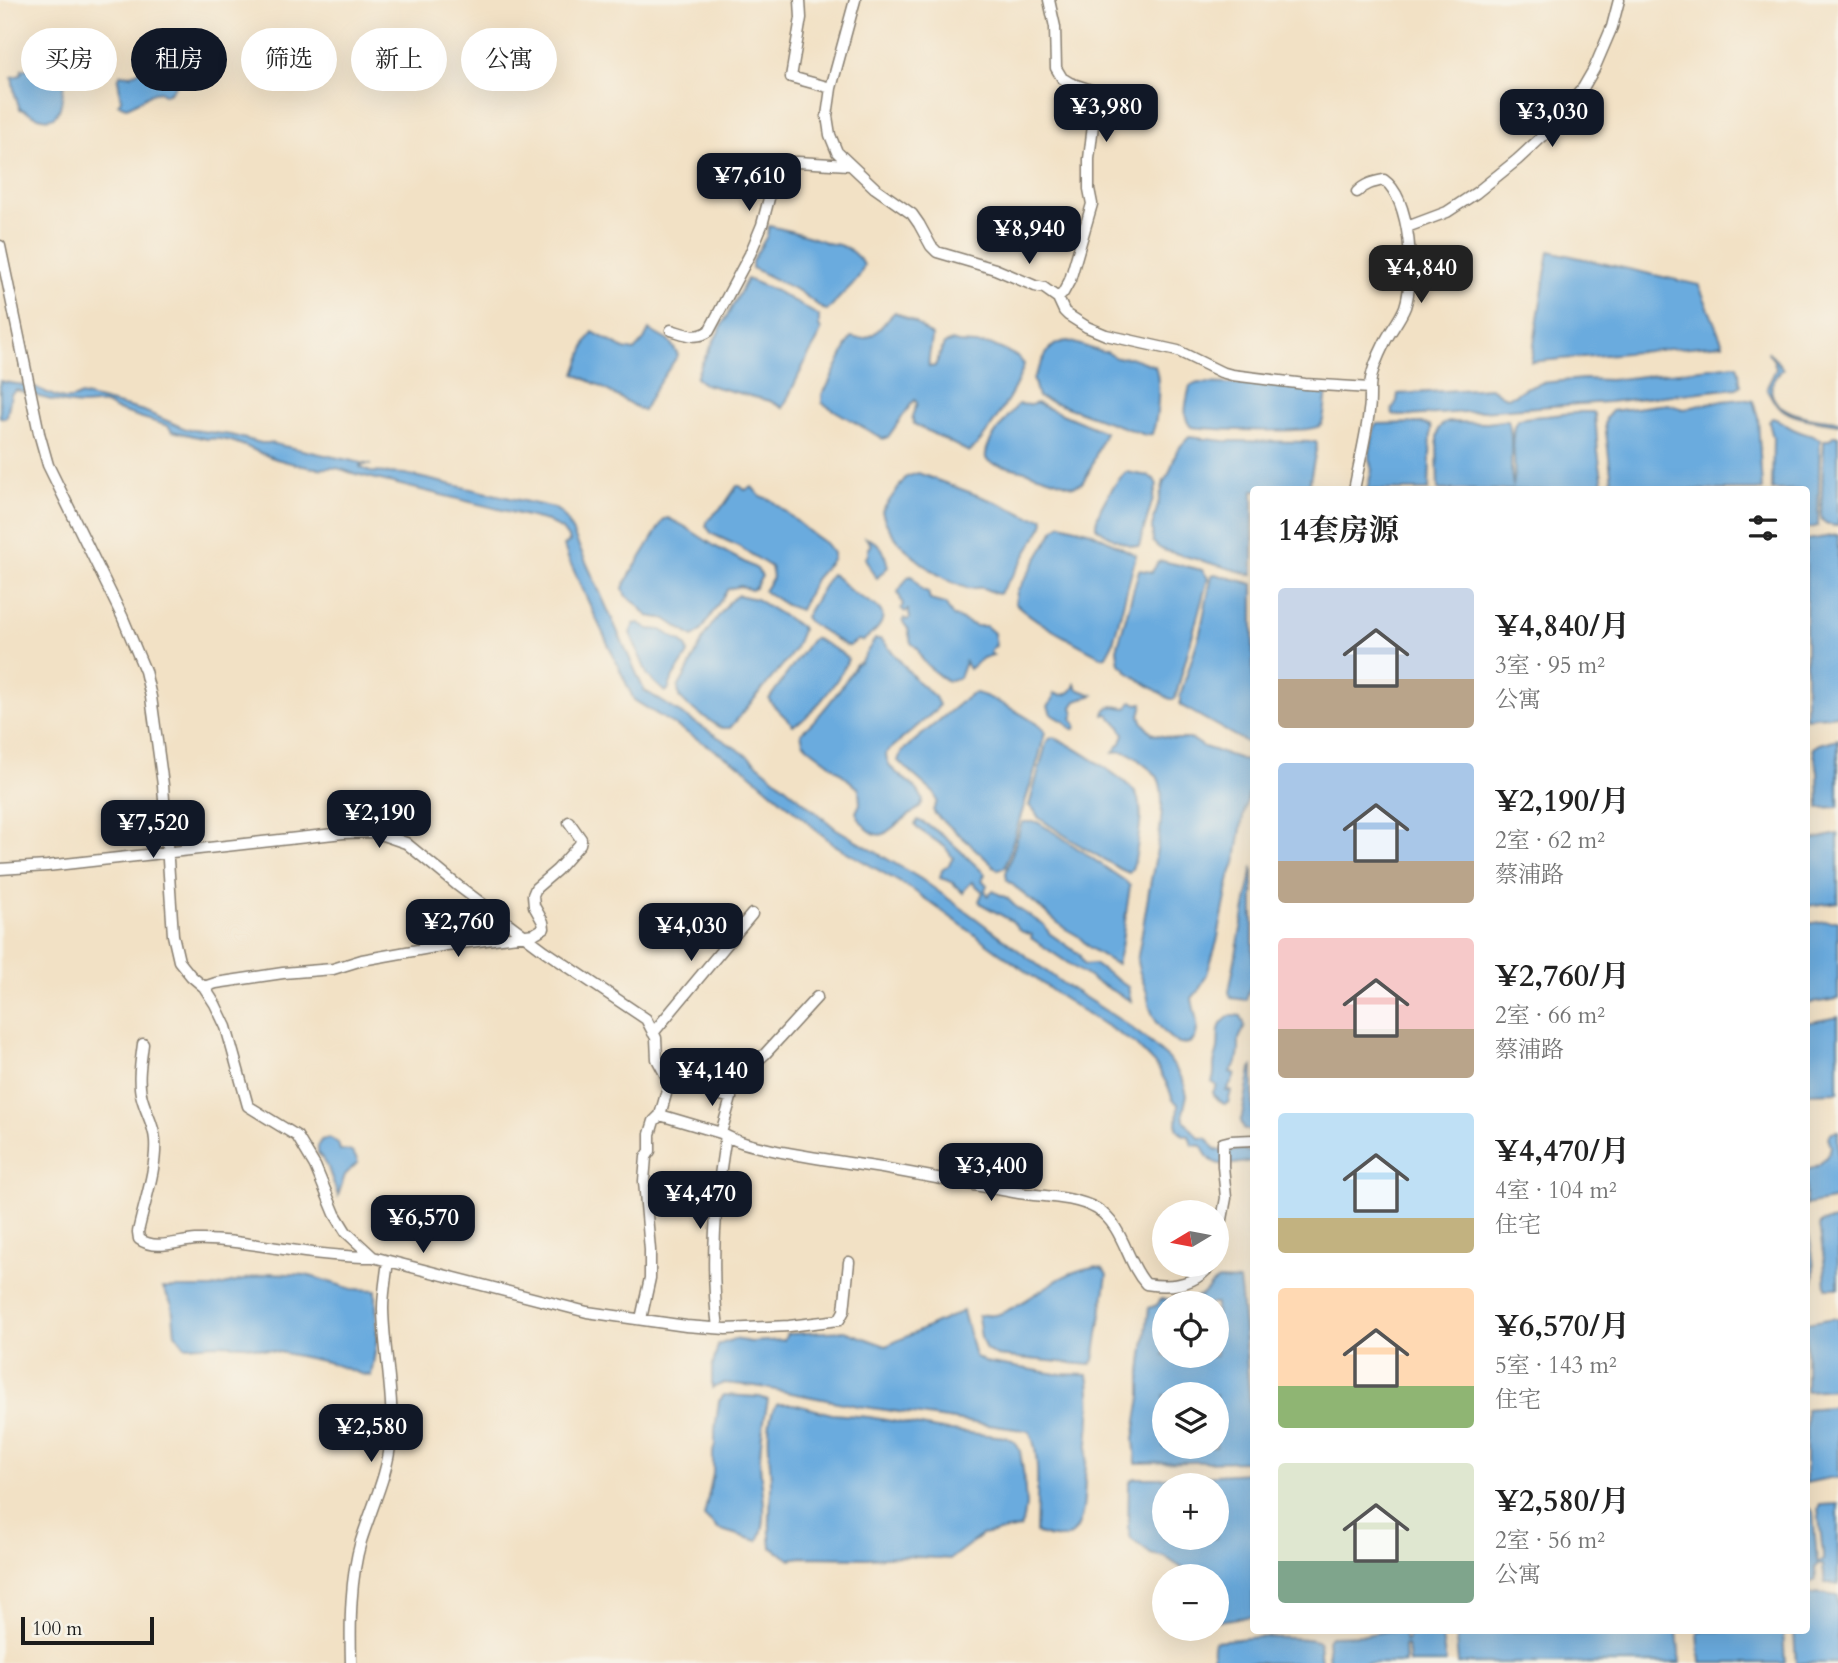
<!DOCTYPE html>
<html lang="zh">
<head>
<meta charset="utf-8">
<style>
	:root { --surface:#fff; --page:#f2f2f2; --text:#222; --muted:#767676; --accent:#111827 }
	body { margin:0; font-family:Cardo,"Noto Serif SC",serif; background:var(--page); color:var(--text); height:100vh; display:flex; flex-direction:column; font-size:26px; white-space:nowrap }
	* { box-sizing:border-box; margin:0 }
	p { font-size:23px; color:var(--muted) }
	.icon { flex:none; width:38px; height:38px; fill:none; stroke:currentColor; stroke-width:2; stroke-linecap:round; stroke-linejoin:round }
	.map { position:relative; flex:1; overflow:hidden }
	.panel { position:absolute; left:1250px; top:486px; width:560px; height:1148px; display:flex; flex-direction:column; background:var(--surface); border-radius:7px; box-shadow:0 7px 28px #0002 }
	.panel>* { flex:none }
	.hud { position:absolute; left:21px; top:28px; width:665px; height:63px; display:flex; gap:14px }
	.needle { width:46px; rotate:260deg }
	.controls { position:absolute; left:1152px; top:1200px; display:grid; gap:14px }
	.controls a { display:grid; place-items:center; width:77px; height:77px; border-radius:50%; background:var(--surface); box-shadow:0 7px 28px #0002; font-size:35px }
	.scale { position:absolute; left:21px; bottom:18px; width:133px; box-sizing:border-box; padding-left:7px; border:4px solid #1c1c1c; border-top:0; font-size:19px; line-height:24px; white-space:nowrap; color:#1c1c1c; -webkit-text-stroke:5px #f7f3e8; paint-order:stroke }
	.price { position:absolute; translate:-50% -60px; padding:0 16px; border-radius:14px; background:var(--accent); color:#fff; font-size:23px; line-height:46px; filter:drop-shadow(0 2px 4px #0008) }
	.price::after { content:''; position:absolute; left:50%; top:42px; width:21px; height:16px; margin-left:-10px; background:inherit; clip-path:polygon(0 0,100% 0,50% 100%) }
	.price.selected { background:#222; color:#fff }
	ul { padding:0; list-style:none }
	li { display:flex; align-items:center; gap:21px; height:175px; padding:0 28px }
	li span { display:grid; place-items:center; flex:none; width:196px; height:140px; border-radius:7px; color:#555 }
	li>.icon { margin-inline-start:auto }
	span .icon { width:84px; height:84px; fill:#fffc; stroke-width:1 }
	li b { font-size:30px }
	h2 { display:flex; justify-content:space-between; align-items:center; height:84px; padding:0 28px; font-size:30px }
	.tag { padding:0 24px; border-radius:32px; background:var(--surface); box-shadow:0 7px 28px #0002; font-size:24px; line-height:63px }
	.tag.selected { background:var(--accent); color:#fff }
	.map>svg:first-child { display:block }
	.water { fill:#6babde; stroke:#44647d; stroke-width:2; fill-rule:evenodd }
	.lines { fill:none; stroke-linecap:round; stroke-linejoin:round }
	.minor-casing { stroke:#877e70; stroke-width:13 }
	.minor { stroke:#fff; stroke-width:10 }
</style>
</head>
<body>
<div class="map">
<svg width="1838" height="1663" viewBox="0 0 1838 1663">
	<rect width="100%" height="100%" fill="#f7f3e8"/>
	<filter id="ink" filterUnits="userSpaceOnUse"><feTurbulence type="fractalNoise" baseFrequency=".0143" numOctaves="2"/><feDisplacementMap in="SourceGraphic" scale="14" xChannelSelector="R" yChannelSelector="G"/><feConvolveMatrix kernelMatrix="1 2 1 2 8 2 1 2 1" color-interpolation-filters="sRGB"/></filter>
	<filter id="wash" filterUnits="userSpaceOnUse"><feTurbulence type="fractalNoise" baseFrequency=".00686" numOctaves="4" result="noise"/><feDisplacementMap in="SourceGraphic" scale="28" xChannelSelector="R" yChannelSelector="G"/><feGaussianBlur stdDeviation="1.57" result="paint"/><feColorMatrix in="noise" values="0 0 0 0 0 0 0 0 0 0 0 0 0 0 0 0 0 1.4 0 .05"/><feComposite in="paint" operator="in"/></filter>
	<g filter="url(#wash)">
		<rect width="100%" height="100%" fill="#f2e1c5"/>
		<path class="water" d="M170 67C180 77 178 88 165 95L159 91C147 93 138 104 126 107L118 104 121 100 118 79 121 74 130 75 140 70C148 74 153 68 161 71Z
			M22 69H32V74L41 77C49 73 57 80 65 75L69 78 64 82C62 95 63 123 43 118 35 117 28 111 20 109L15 95 12 77 21 75Z
			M769 226C790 230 808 236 828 243 831 244 835 244 839 245 849 248 858 256 864 265 860 280 849 287 839 298 834 303 834 307 827 310L823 309 799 291 752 268V261L767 236Z
			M1549 251 1699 285 1723 344 1531 362Z
			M747 279 776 291 819 316V326L821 330 817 341 807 358 783 408 770 401 704 384 696 378 701 365Z
			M895 312 916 323 932 336C932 346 927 358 929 367L935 366 944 344 952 341 958 343 992 345 1017 356 1024 364C1019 385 986 439 969 452L914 424 912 416 917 403 915 400 912 403 888 437 883 439 822 403V394L827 387 851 337C873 345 881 324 895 312Z
			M649 330 670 342 678 355 655 389 643 411 596 384 575 374 587 341 593 332 624 349 634 351 644 340Z
			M1068 341 1102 352H1107L1116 358 1130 357 1155 366C1161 381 1158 419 1152 434L1145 435 1038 397 1033 378C1045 362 1044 343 1068 341Z
			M1767 351 1773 356 1783 369C1767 383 1767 400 1787 410 1802 418 1822 419 1838 421V424C1809 419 1777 420 1767 387L1776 369 1774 361Z
			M1734 365 1737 366C1741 372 1738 379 1741 385L1737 388 1608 402 1408 416 1393 415 1392 410 1397 401 1398 394 1490 388C1496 389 1498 394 1504 396 1512 399 1519 391 1525 388 1531 385 1536 387 1541 383L1583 379 1610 380Z
			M0 381C11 384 23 384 33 387 50 392 63 406 81 395L144 411 186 429 231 435 261 443H270L371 465H360V467L370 472 405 474 554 508 561 513 568 522 644 690 748 756 835 828 921 879 974 917 1062 983 1125 1023 1146 1039 1169 1059 1183 1080 1187 1095 1183 1113 1184 1120 1199 1138C1214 1136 1207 1146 1217 1150 1224 1153 1234 1149 1241 1150 1245 1151 1249 1152 1253 1152V1161C1231 1164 1211 1172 1202 1146L1192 1145 1189 1136 1182 1134 1177 1128 1178 1104 1173 1100 1168 1086 1158 1068 1135 1044 1061 997 913 890 833 844 744 768 634 700 568 558 564 546 570 541 562 530 547 521 356 474C350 473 345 470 340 469 332 466 326 469 318 468 306 468 292 463 280 460 256 454 232 435 207 439L172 431 168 426 114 409C103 400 95 405 82 405 59 404 38 396 16 390L11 394 7 416 5 418 0 417Z
			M1198 383 1262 385 1325 390 1327 393C1325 400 1325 420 1321 425 1311 435 1209 429 1191 427 1181 417 1187 399 1190 386Z
			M1742 399 1753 401 1758 417 1762 490H1613L1605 424 1606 418 1612 411 1667 404 1684 409 1713 402Z
			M1036 403 1105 432 1089 472 1082 483 1077 485 1073 486 1029 472 992 463C987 460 985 460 986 454 987 439 1009 417 1018 404L1031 405Z
			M1580 412H1593L1595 414 1598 452 1604 490H1438L1437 437 1439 428 1443 424 1449 422 1487 423 1508 420C1515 441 1508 464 1513 485 1518 468 1509 437 1515 424 1518 418 1520 419 1525 418 1538 416 1551 416 1563 414 1569 413 1574 414 1580 412Z
			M1772 418C1782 420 1788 428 1798 431 1805 434 1812 435 1820 439L1818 526 1806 529V490H1772L1773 438 1769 422Z
			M1422 423 1430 426 1431 429 1429 490H1367L1372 470 1369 458 1374 428 1377 424Z
			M1834 436H1838V526C1833 526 1826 524 1822 520L1821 514 1824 440H1829Z
			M1189 437 1224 441 1316 442 1317 445 1308 490H1253V575L1163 550 1158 547 1153 542 1152 527 1164 481 1169 474 1177 450Z
			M1126 472 1148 476 1154 479 1157 485 1139 546C1129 548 1104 534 1096 527 1095 512 1115 482 1126 472Z
			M918 473 1001 504 1030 517 1043 518 1044 521 1043 525 1019 566 999 594C992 593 989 590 983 588 978 587 973 589 967 588 937 579 888 542 882 511L906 477Z
			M737 486H740L745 490 752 487 760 496 771 500 812 534 825 543 833 553V558L829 563 815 579 800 610 786 605 764 591 773 577 771 567 738 546 712 534 706 526 708 520 724 505Z
			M668 518 684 526 716 547 757 569 762 576 755 588 751 590 740 586 728 589 700 632 693 637 666 619 648 616 638 605 625 595 623 588 625 583 664 519Z
			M1061 524 1091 532 1136 555 1113 643 1106 656 1102 657 1096 654C1069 639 1039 625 1015 603L1017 592 1055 529Z
			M1838 535V715L1806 718V540Z
			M866 538C883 544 884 550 888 567L877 578 874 575 865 558 868 555V548L871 545Z
			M1162 561 1202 570 1208 578 1175 699H1170L1129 673 1124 667 1119 664 1117 649 1139 570 1152 572 1158 562Z
			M831 574C839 577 844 586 852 592 865 602 896 608 876 630 872 634 867 637 863 641L858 640 849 646 845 645 809 622 805 617Z
			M1215 574 1253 584V746L1180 705V696L1200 633 1212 575Z
			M912 576 922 590 928 592 930 600 945 604 953 616 976 626H986L994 633 996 646 992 648 990 653 993 655 983 658 969 669 965 662 959 678 947 681C939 676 925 665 921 657 917 648 919 649 911 643L908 629 903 622 904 618 907 620 910 618 908 610 905 612 901 608 903 605 898 592 908 577Z
			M738 595 756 599 801 627 802 630 794 650 787 660 730 728H721L688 706 679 697 678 688 687 672 706 633 729 602Z
			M639 623 649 629 661 630 683 643 687 648 688 654 685 659 673 677 668 690 665 692 648 676 630 633 634 624Z
			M815 638 840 652 848 659C842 675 810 721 793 725L772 704 769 699 809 643 812 639Z
			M875 639H880L884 642 917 681 935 697 939 705 936 710 886 753C886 776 918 780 923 801L920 807 884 834C872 838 860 823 856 812L860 804 859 789 829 763 809 748 803 742 801 733C823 714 841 689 856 664L860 663Z
			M1075 684 1077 689 1093 695 1076 701 1072 707 1074 714 1072 719 1076 725 1075 729H1071L1065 722 1051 714 1048 706 1053 699 1054 693C1063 697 1072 694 1075 684Z
			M975 693C988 695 1038 721 1045 732L1039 757 1005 867 998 870 969 843 935 814 933 810 937 802 935 794 898 761 901 752 971 694Z
			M1132 701 1137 704 1143 703 1140 716 1143 723 1153 734 1176 739H1192L1204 747 1244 760 1250 764 1251 784 1243 817 1236 860 1230 877 1217 942 1207 974 1199 990 1192 998C1193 1009 1198 1018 1197 1030 1196 1036 1195 1041 1189 1043 1171 1048 1155 1022 1150 1008 1148 1001 1148 994 1145 987 1142 978 1138 970 1137 961 1142 934 1146 907 1151 880 1156 857 1168 798 1158 778 1154 771 1148 768 1142 763 1132 754 1127 750 1113 752L1121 743 1124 734 1120 727 1108 714 1104 715C1106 702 1117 707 1127 708Z
			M1053 737C1069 743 1120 776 1132 789 1135 792 1138 798 1139 803 1143 815 1139 829 1138 842 1136 852 1136 865 1129 873L1120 869 1076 843 1039 818 1034 810 1029 806 1046 744 1048 740Z
			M1838 739V807L1819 808 1818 772 1813 748 1819 744Z
			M918 820C944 832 965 856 985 874L982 880 987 885 985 890 988 896 993 891 1007 898 1017 908 1044 925 1049 933 1079 954 1084 965 1094 964 1128 987 1131 1001 1093 980 1031 938 1032 935 1020 931 1012 921 981 904 979 901 983 892 972 882 965 889 963 893 952 882 940 878 942 870 948 866 953 858 945 847 917 828 915 825Z
			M1023 822H1037L1057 834 1125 881 1130 886 1121 948 1117 964 1112 962 1090 948 1078 936 1064 928 1007 880 1006 873 1021 825Z
			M1838 834V902L1806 906V841Z
			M1253 866V978L1246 1000 1231 998 1229 992Z
			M1826 921H1838V999L1806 1004V924Z
			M1232 1015 1241 1016 1245 1026 1239 1039V1051L1237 1062 1230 1072 1235 1074 1232 1082 1226 1091H1231L1228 1103 1224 1104 1213 1095V1092L1217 1086 1212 1082C1215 1076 1214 1073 1214 1066 1214 1060 1217 1055 1218 1049 1220 1033 1214 1025 1232 1015Z
			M1838 1017V1092L1806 1093V1023Z
			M1253 1067V1130H1244L1241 1121 1251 1069Z
			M1838 1131V1199L1806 1205V1170C1818 1168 1827 1159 1831 1147L1828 1137 1832 1132Z
			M329 1138 338 1143 340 1150C351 1150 354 1152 358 1162L345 1175 338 1196 327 1165 318 1153V1146L321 1140Z
			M1838 1220V1288H1826L1824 1260 1819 1226 1821 1222Z
			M1806 1228C1811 1239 1816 1269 1813 1280 1812 1286 1810 1286 1806 1289Z
			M1095 1267 1103 1269 1107 1275 1094 1360 1090 1365 997 1356 986 1350 981 1338 978 1316C985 1313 987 1316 994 1315 999 1315 1006 1311 1010 1309 1039 1295 1062 1270 1095 1267Z
			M270 1273 307 1275 352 1289 376 1290 377 1340 371 1376 361 1374 327 1362 245 1345 216 1344 185 1346 175 1333 172 1305 163 1288H212Z
			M1219 1280 1239 1281 1241 1295 1253 1440V1453L1251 1461 1136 1463 1134 1439 1141 1397V1371L1149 1308 1157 1305 1161 1299C1172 1299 1196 1301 1202 1295 1209 1289 1211 1283 1219 1280ZM1164 1304H1216V1356H1164ZM1164 1395H1216V1447H1164Z
			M963 1311 975 1356 985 1362 1057 1374 1088 1375C1094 1408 1087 1444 1085 1478 1084 1493 1085 1512 1078 1526 1071 1543 1049 1539 1036 1533 1036 1506 1042 1453 1029 1431L858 1406 755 1386 724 1383 712 1388V1369L718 1345 734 1339 751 1342 784 1340 787 1334 845 1331 886 1346Z
			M1834 1318H1838V1389L1806 1391V1323Z
			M724 1395 760 1397 768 1400C764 1420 760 1441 760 1460 760 1487 771 1516 758 1541L718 1529 704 1516 713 1474V1452L715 1444V1430L719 1401Z
			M778 1404H793L832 1414 869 1417 942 1430 1006 1437 1016 1443 1020 1451 1024 1477 1026 1505 1024 1519 1020 1528 982 1535 950 1559 903 1556 867 1558 801 1557 790 1559 771 1547C768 1526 771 1506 771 1485 771 1461 765 1436 772 1413 773 1408 775 1407 778 1404Z
			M1838 1406V1478H1829L1806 1483V1409Z
			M1250 1473 1253 1475V1616L1219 1621C1220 1606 1216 1592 1216 1577H1196L1165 1557 1151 1554 1131 1539 1128 1527 1129 1486 1131 1480 1135 1478H1161ZM1164 1486H1216V1538H1164Z
			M1838 1504V1584L1825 1583 1823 1565 1817 1564 1815 1568 1816 1580 1806 1584V1506L1811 1509 1813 1512 1817 1561 1820 1562 1823 1560V1554L1818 1509 1820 1505Z
			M1817 1593 1838 1596V1663H1796L1794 1631H1806V1595Z
			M1388 1631H1403L1405 1641H1407L1410 1632 1441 1631 1446 1663H1409L1407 1645 1404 1646 1405 1663H1329L1327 1640 1330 1636 1365 1635Z
			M1488 1631H1677L1680 1663H1458L1456 1640 1459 1636Z
			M1698 1631H1783L1785 1663H1700Z
			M1260 1637C1276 1639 1306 1636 1319 1642L1321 1663H1217C1212 1657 1212 1649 1214 1641Z"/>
	</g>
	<g filter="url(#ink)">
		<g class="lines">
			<g class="minor-casing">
				<path id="minor" d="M800 0 801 18 791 77 831 88
					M855 0 831 88 827 116 830 135 837 152 875 188 912 214 919 224 931 246 937 252 995 269 1035 286 1044 288 1058 298 1064 311 1068 315 1087 327 1106 335 1178 351 1221 372 1232 375 1305 384 1370 388
					M1049 0 1055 27 1056 68 1062 78 1070 83 1094 91 1098 95 1099 105 1093 125 1089 159V189L1092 204 1070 280 1063 293 1058 298
					M1407 227 1447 212 1476 193 1517 160 1557 123 1569 105 1583 88 1594 69 1612 27 1619 0
					M0 246 39 433 48 465 122 616 145 671 151 697 163 785 173 935 179 961 191 976 204 987 215 1004 226 1027 248 1106 297 1136 315 1166 335 1214 346 1232 373 1257
					M671 330C685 334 697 340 709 331L750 254 762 225 773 183 780 169 787 163 797 162 849 165
					M1354 490C1359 464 1366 437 1369 411 1371 400 1369 389 1371 379 1373 367 1379 354 1384 344 1390 331 1400 320 1405 307 1415 277 1411 199 1384 180 1373 182 1365 184 1357 192
					M0 869 47 866 343 833 374 832 406 843 457 885 545 951 646 1019 656 1038 657 1059 665 1074 670 1080
					M204 987 216 983 283 973 333 969 362 960 446 945 534 934 544 928 543 922 534 906 533 895 536 888 557 870 580 844 581 839 569 822
					M653 1033 752 914
					M143 1044C141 1061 137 1081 142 1098 146 1113 154 1125 155 1140 157 1168 144 1204 138 1232L139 1239C155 1251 178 1241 196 1240 223 1239 250 1244 277 1248 309 1253 340 1257 373 1257L587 1312 686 1326 726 1329 789 1326 839 1320 844 1311 849 1262
					M722 1095 737 1079 765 1054 817 997
					M721 1133C739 1144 760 1147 782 1152 815 1158 848 1163 882 1168 928 1176 973 1185 1019 1193 1044 1197 1074 1196 1097 1209 1124 1226 1126 1262 1146 1284 1170 1288 1194 1286 1211 1265
					M1216 1251 1226 1198 1223 1166V1143L1231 1141 1253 1140
					M641 1319 650 1278V1250L644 1181 646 1157 650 1151V1134L654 1121 660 1115 670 1080 731 1098 721 1133 660 1115
					M718 1328C710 1264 715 1199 726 1136
					M351 1663C350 1623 350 1579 361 1541 372 1506 388 1474 391 1438 394 1395 384 1352 383 1309 383 1294 386 1277 388 1261"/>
			</g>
			<use href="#minor" class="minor"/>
		</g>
	</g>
</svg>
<div class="controls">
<a><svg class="needle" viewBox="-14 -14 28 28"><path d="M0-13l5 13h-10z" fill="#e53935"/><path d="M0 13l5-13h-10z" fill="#767676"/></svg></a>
<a><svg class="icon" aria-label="locate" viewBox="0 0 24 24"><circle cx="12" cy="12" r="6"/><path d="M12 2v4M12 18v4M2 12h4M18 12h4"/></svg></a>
<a><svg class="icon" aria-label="layers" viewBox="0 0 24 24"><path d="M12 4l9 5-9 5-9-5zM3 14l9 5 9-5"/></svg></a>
<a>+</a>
<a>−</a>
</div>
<div class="scale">100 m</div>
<b class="price" style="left:1106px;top:144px">¥3,980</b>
<b class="price" style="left:1552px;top:149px">¥3,030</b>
<b class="price" style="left:749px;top:213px">¥7,610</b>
<b class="price" style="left:1029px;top:266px">¥8,940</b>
<b class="price selected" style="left:1421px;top:305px">¥4,840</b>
<b class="price" style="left:379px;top:850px">¥2,190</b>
<b class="price" style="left:153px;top:860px">¥7,520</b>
<b class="price" style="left:458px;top:959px">¥2,760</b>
<b class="price" style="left:691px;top:963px">¥4,030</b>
<b class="price" style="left:712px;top:1108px">¥4,140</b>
<b class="price" style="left:991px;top:1203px">¥3,400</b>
<b class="price" style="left:700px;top:1231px">¥4,470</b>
<b class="price" style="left:423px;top:1255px">¥6,570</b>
<b class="price" style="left:371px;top:1464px">¥2,580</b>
<div class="hud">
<a class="tag">买房</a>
<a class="tag selected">租房</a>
<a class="tag">筛选</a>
<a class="tag">新上</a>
<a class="tag">公寓</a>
</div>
<section class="panel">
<h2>14套房源<svg class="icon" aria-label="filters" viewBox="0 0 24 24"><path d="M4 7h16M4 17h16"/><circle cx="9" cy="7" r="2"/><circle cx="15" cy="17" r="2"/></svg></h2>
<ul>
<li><span style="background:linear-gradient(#c9d6e8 65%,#b9a48a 0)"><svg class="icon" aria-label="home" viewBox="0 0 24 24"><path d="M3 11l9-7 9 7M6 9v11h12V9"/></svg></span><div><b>¥4,840/月</b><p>3室 · 95 m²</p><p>公寓</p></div></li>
<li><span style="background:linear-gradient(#a9c7e8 70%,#b9a48a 0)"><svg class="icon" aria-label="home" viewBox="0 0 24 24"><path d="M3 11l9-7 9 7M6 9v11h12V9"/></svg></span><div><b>¥2,190/月</b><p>2室 · 62 m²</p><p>蔡浦路</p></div></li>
<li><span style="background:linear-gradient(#f6c9c9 65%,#b9a48a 0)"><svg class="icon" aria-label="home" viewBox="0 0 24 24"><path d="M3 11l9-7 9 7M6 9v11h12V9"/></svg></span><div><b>¥2,760/月</b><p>2室 · 66 m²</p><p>蔡浦路</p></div></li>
<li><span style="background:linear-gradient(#bfe0f5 75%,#c2b280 0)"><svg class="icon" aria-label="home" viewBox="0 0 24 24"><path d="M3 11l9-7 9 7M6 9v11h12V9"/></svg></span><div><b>¥4,470/月</b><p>4室 · 104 m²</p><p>住宅</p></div></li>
<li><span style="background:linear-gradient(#ffd9b3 70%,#8fb573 0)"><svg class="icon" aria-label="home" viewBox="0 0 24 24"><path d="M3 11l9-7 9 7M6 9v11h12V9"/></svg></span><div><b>¥6,570/月</b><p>5室 · 143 m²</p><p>住宅</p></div></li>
<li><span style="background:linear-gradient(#dfe7d0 70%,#7fa58c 0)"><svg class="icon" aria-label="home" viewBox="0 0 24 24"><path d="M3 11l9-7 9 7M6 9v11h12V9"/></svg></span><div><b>¥2,580/月</b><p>2室 · 56 m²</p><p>公寓</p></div></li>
</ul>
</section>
</div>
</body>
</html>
